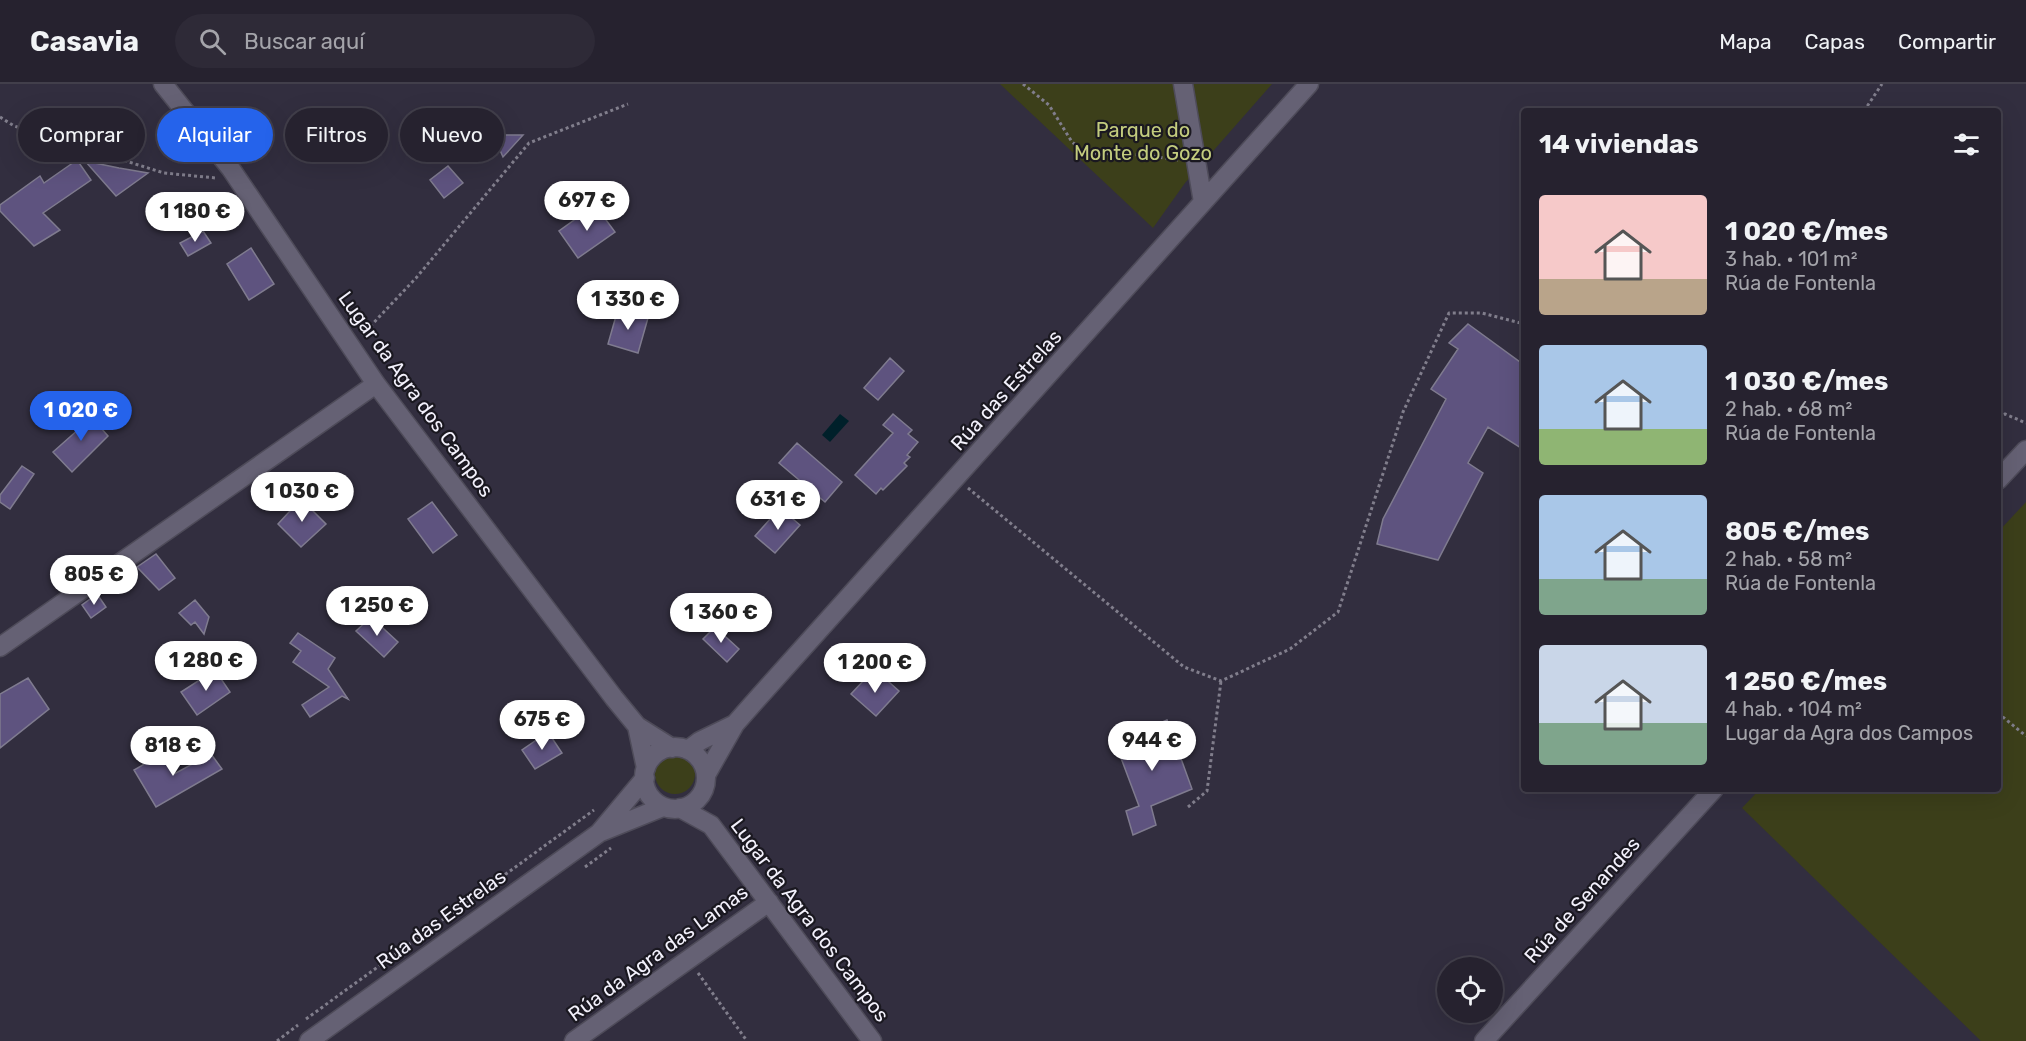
<!DOCTYPE html>
<html lang="es">
<head>
<meta charset="utf-8">
<style>
	:root { --surface:#26222f; --page:#2e2a37; --text:#f1f3f6; --muted:#a4a4aa; --line:#423f4b; --accent:#2563eb }
	body { margin:0; font-family:Rubik,sans-serif; background:var(--page); color:var(--text); height:100vh; display:flex; flex-direction:column; font-size:22px; white-space:nowrap }
	* { box-sizing:border-box; margin:0 }
	p { font-size:20px; color:var(--muted) }
	.icon { flex:none; width:33px; height:33px; fill:none; stroke:currentColor; stroke-width:2; stroke-linecap:round; stroke-linejoin:round }
	.map { position:relative; flex:1; overflow:hidden }
	.drawer { position:absolute; left:1521px; top:24px; width:480px; height:684px; display:flex; flex-direction:column; background:var(--surface); border-radius:6px; box-shadow:0 6px 24px #0002,0 0 0 2px var(--line) }
	.drawer>* { flex:none }
	.top-card { position:absolute; left:18px; top:24px; width:570px; height:54px; display:flex; gap:12px }
	.buttons { position:absolute; left:1437px; top:873px; display:grid; gap:12px }
	.buttons a { display:grid; place-items:center; width:66px; height:66px; border-radius:50%; background:var(--surface); box-shadow:0 6px 24px #0002,0 0 0 2px var(--line); font-size:30px }
	.price { position:absolute; translate:-50% -51px; padding:0 14px; border-radius:21px; background:#fff; color:#222; font-size:20px; line-height:39px; filter:drop-shadow(0 2px 3px #0008) }
	.price::after { content:''; position:absolute; left:50%; top:36px; width:18px; height:14px; margin-left:-9px; background:inherit; clip-path:polygon(0 0,100% 0,50% 100%) }
	.price.current { background:var(--accent); color:#fff }
	ul { padding:0; list-style:none }
	li { display:flex; align-items:center; gap:18px; height:150px; padding:0 18px }
	li span { display:grid; place-items:center; flex:none; width:168px; height:120px; border-radius:6px; color:#555 }
	li>.icon { margin-inline-start:auto }
	span .icon { width:72px; height:72px; fill:#fffc; stroke-width:1 }
	li b { font-size:26px }
	h2 { display:flex; justify-content:space-between; align-items:center; height:72px; padding:0 18px; font-size:26px }
	.tag { padding:0 21px; border-radius:27px; background:var(--surface); box-shadow:0 6px 24px #0002,0 0 0 2px var(--line); font-size:21px; line-height:54px }
	.tag.current { background:var(--accent); color:#fff }
	header { display:flex; align-items:center; gap:36px; box-sizing:border-box; height:84px; padding:0 30px; background:var(--surface); border-bottom:2px solid var(--line) }
	header strong { font-size:28px }
	nav { display:flex; gap:33px; margin-inline-start:auto; font-size:21px }
	.search { width:420px; height:54px; background:var(--page); display:flex; align-items:center; gap:15px; box-sizing:border-box; padding:0 21px; border-radius:33px; color:var(--muted); font-size:22px }
	.map>svg:first-child { display:block }
	.green { fill:#3c3f1a }
	.water { fill:#00202a }
	.building { fill:#5e537f; stroke:#7f7b8f; stroke-width:1.5 }
	.lines { fill:none; stroke-linecap:round; stroke-linejoin:round }
	.minor-casing { stroke:#4e4b59; stroke-width:21 }
	.path { stroke:#817e8c; stroke-width:3; stroke-dasharray:3 3; stroke-linecap:butt }
	.minor { stroke:#656174; stroke-width:18 }
	.labels { text-anchor:middle; stroke-width:4.5; stroke-linejoin:round; paint-order:stroke }
	.park-label { font-size:20px; fill:#c3cc7e; stroke:#1a1820 }
	.street-label { font-size:20px; fill:#f3f1fc; stroke:#1a1820 }
</style>
</head>
<body>
<header>
<strong>Casavia</strong>
<div class="search"><svg class="icon" aria-label="search" viewBox="0 0 24 24"><circle cx="10" cy="10" r="6"/><path d="M15 15l6 6"/></svg>Buscar aquí</div>
<nav><a>Mapa</a><a>Capas</a><a>Compartir</a></nav>
</header>
<div class="map">
<svg width="2026" height="957" viewBox="0 0 2026 957">
	<rect width="100%" height="100%" fill="#322e3f"/>
	<path class="green" d="M1000 0H1272L1185 99 1153 144Z
		M2026 418V957H1981L1742 724 1760 705H1998V448Z
		M655 690a20 20 0 1 1 40 0a20 20 0 1 1-40 0Z"/>
	<path class="water" d="M840 330 849 337 830 358 822 351Z"/>
	<path class="building" d="M504 51H523L503 73 496 57Z
		M77 76 91 96 43 129 60 146 34 162 0 127V121L40 92 44 99Z
		M85 77 119 84 148 89 116 112Z
		M448 82 463 99 444 114 430 96Z
		M595 121 615 148 578 174 559 147Z
		M203 147 211 159 188 172 180 159Z
		M251 164 274 200 249 216 227 180Z
		M618 225 648 234 638 269 608 260Z
		M1468 240 1524 281V366L1488 343 1468 379 1483 389 1438 476 1377 460 1383 435 1446 315 1431 305 1458 265 1449 259Z
		M890 274 904 287 878 316 864 304Z
		M85 326 108 352 72 388 53 368 80 344 73 336Z
		M893 330 912 346 908 350 918 358 907 371 910 373 904 379 907 382 883 406 881 404 876 410 855 391 893 349 883 341Z
		M797 359 842 398 825 418 779 379Z
		M22 382 34 390 10 425 0 418V411Z
		M301 415 326 440 301 463 278 440Z
		M432 418 457 451 433 469 408 435Z
		M780 424 800 441 775 469 755 452Z
		M156 470 175 494 159 506 137 483Z
		M97 510 106 523 91 534 82 521Z
		M195 516 209 533 204 550 195 538 191 541 179 529Z
		M371 533 398 558 384 573 356 547Z
		M715 543 739 565 727 578 703 555Z
		M298 549 335 574 328 585 348 615 342 612 310 633 302 621 329 603 293 578 301 567 290 559Z
		M215 586 230 608 197 631 181 608Z
		M880 590 899 607 876 632 851 610 865 595 871 600Z
		M28 594 49 625 0 664V610Z
		M1167 636 1192 705 1151 722 1156 741 1133 751 1126 727 1139 722 1115 658Z
		M548 648 562 669 535 685 522 666Z
		M162 670 174 690 211 670 222 685 156 723 134 686Z"/>
	<g class="lines">
		<g class="minor-casing">
			<path id="minor" d="M163 0 231 85 376 300 614 614 637 642 672 664
				M1183 0 1203 118
				M1998 396 2026 366
				M0 563 376 300
				M637 642 646 684
				M644 694a31 31 0 1 1 62 0a31 31 0 1 1-62 0Z
				M688 666 700 657 735 640
				M706 691 735 640 758 614 1309 0
				M680 724 711 741 872 957
				M601 748 663 723
				M309 957 599 749 645 694
				M574 957 769 818
				M1484 957 1714 705"/>
		</g>
		<path class="path" d="M1023 0 1049 21 1072 58 1082 66 1091 69 1145 71 1178 76
			M1864 27 1882 0
			M0 33 14 42 164 89 216 94
			M362 251 416 194 529 59 628 20
			M1998 332 2005 330 2026 339
			M968 404 1184 583 1221 597 1290 565 1338 528 1403 328 1449 229H1482L1524 240
			M1998 629 2026 652
			M1188 723 1207 707 1221 597
			M585 783 611 764
			M698 889 747 957
			M306 935 594 726
			M277 957 298 941"/>
		<use href="#minor" class="minor"/>
	</g>
	<g class="labels">
		<g class="park-label">
			<text x="1143" y="53">Parque do<tspan x="1143" dy="23">Monte do Gozo</tspan></text>
		</g>
		<g class="street-label">
			<text transform="translate(1006 306) rotate(-48)" y="7">Rúa das Estrelas</text>
			<text transform="translate(416 310) rotate(54)" y="7">Lugar da Agra dos Campos</text>
			<text transform="translate(1582 816) rotate(-48)" y="7">Rúa de Senandes</text>
			<text transform="translate(441 835) rotate(-36)" y="7">Rúa das Estrelas</text>
			<text transform="translate(810 836) rotate(53)" y="7">Lugar da Agra dos Campos</text>
			<text transform="translate(658 869) rotate(-36)" y="7">Rúa da Agra das Lamas</text>
		</g>
	</g>
</svg>
<div class="buttons">
<a><svg class="icon" aria-label="locate" viewBox="0 0 24 24"><circle cx="12" cy="12" r="6"/><path d="M12 2v4M12 18v4M2 12h4M18 12h4"/></svg></a>
</div>
<b class="price" style="left:587px;top:148px">697 €</b>
<b class="price" style="left:195px;top:159px">1 180 €</b>
<b class="price" style="left:628px;top:247px">1 330 €</b>
<b class="price current" style="left:81px;top:358px">1 020 €</b>
<b class="price" style="left:302px;top:439px">1 030 €</b>
<b class="price" style="left:778px;top:447px">631 €</b>
<b class="price" style="left:94px;top:522px">805 €</b>
<b class="price" style="left:377px;top:553px">1 250 €</b>
<b class="price" style="left:721px;top:560px">1 360 €</b>
<b class="price" style="left:206px;top:608px">1 280 €</b>
<b class="price" style="left:875px;top:610px">1 200 €</b>
<b class="price" style="left:542px;top:667px">675 €</b>
<b class="price" style="left:1152px;top:688px">944 €</b>
<b class="price" style="left:173px;top:693px">818 €</b>
<div class="top-card">
<a class="tag">Comprar</a>
<a class="tag current">Alquilar</a>
<a class="tag">Filtros</a>
<a class="tag">Nuevo</a>
</div>
<section class="drawer">
<h2>14 viviendas<svg class="icon" aria-label="filters" viewBox="0 0 24 24"><path d="M4 7h16M4 17h16"/><circle cx="9" cy="7" r="2"/><circle cx="15" cy="17" r="2"/></svg></h2>
<ul>
<li><span style="background:linear-gradient(#f6c9c9 70%,#b9a48a 0)"><svg class="icon" aria-label="home" viewBox="0 0 24 24"><path d="M3 11l9-7 9 7M6 9v11h12V9"/></svg></span><div><b>1 020 €/mes</b><p>3 hab. · 101 m²</p><p>Rúa de Fontenla</p></div></li>
<li><span style="background:linear-gradient(#a9c7e8 70%,#8fb573 0)"><svg class="icon" aria-label="home" viewBox="0 0 24 24"><path d="M3 11l9-7 9 7M6 9v11h12V9"/></svg></span><div><b>1 030 €/mes</b><p>2 hab. · 68 m²</p><p>Rúa de Fontenla</p></div></li>
<li><span style="background:linear-gradient(#a9c7e8 70%,#7fa58c 0)"><svg class="icon" aria-label="home" viewBox="0 0 24 24"><path d="M3 11l9-7 9 7M6 9v11h12V9"/></svg></span><div><b>805 €/mes</b><p>2 hab. · 58 m²</p><p>Rúa de Fontenla</p></div></li>
<li><span style="background:linear-gradient(#c9d6e8 65%,#7fa58c 0)"><svg class="icon" aria-label="home" viewBox="0 0 24 24"><path d="M3 11l9-7 9 7M6 9v11h12V9"/></svg></span><div><b>1 250 €/mes</b><p>4 hab. · 104 m²</p><p>Lugar da Agra dos Campos</p></div></li>
</ul>
</section>
</div>
</body>
</html>
